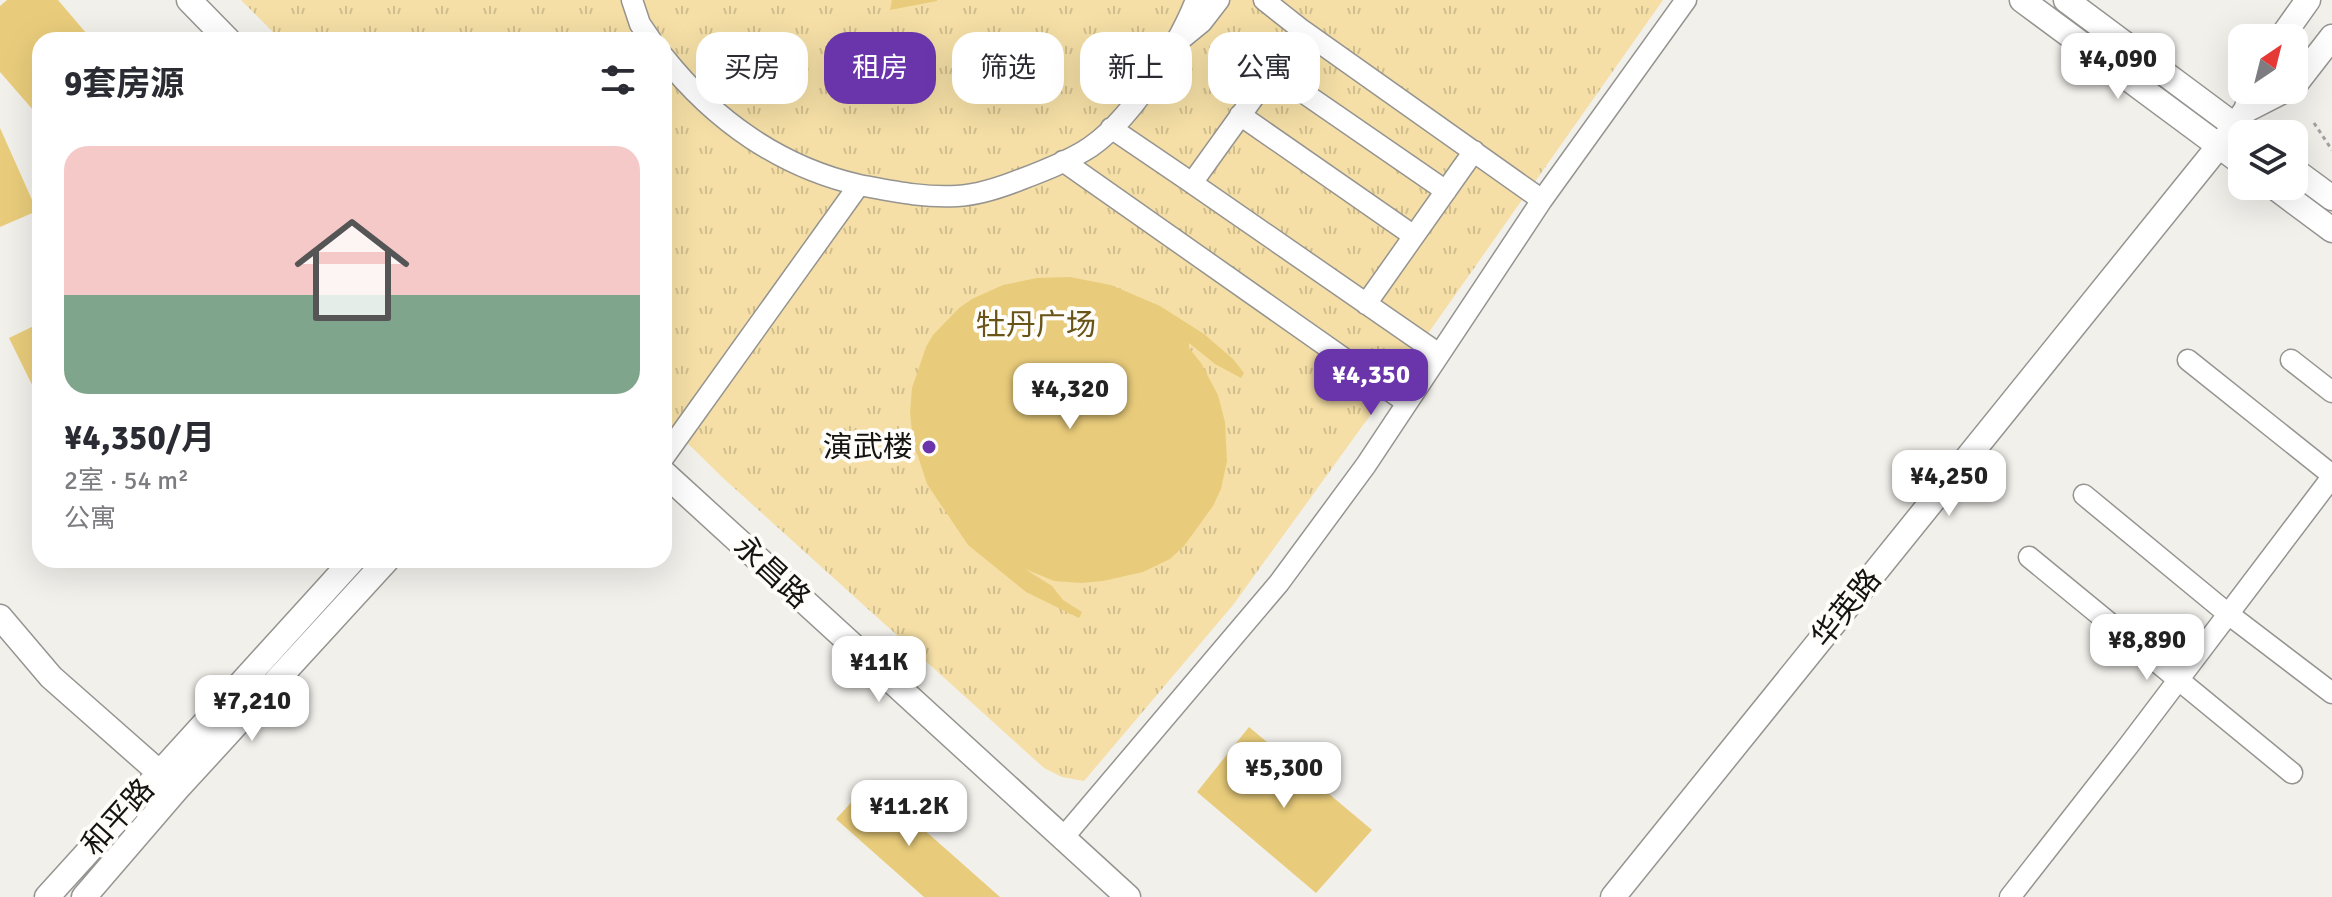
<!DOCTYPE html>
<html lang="zh">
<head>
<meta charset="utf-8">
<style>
	:root { --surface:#fff; --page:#f2f2f3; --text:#2b2b33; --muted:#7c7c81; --line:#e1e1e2; --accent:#6a35ab }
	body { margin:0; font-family:Signika,"Noto Sans SC",sans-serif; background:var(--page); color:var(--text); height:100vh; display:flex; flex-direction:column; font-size:30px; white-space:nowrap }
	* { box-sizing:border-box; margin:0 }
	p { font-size:26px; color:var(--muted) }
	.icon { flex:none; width:44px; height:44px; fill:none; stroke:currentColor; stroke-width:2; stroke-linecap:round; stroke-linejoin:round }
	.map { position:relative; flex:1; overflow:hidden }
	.panel { position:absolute; left:32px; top:32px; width:640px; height:536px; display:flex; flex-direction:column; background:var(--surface); border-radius:24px; box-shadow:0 8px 32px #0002 }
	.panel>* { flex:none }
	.hud { position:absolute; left:696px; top:32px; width:760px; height:72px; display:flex; gap:16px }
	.needle { width:52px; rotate:35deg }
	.buttons { position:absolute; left:2228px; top:24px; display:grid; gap:16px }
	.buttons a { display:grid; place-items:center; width:80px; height:80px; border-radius:16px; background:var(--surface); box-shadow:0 8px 32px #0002; font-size:40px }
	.price { position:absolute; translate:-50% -68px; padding:0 18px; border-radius:16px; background:#fff; color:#222; font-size:26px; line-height:52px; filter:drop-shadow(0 2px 4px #0008) }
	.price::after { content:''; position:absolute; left:50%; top:48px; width:24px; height:18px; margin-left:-12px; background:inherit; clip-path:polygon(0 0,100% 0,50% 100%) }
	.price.on { background:var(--accent); color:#fff }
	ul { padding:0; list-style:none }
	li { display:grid; align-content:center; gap:16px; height:424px; padding:0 32px }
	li+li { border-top:2px solid var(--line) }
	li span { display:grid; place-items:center; height:248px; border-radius:24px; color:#555 }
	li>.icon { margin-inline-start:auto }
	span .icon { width:144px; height:144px; fill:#fffc; stroke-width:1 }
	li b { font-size:34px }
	h2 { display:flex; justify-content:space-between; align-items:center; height:96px; padding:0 32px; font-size:34px }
	.tag { padding:0 28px; border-radius:24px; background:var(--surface); box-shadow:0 8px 32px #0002; font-size:28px; line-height:72px }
	.tag.on { background:var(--accent); color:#fff }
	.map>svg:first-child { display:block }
	.park { fill:url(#park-tufts) }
	.building { fill:#e9cc7b }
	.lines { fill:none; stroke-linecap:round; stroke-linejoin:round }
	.minor-casing { stroke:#969490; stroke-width:23 }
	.major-casing { stroke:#969490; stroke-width:27 }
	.path { stroke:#a3a19d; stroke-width:3; stroke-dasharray:4 4; stroke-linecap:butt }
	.minor { stroke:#fff; stroke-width:20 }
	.major { stroke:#fff; stroke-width:24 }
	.poi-dot { fill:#6a35ab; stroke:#fffdf9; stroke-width:3 }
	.labels { text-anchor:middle; stroke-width:8; stroke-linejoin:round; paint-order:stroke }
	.park-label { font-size:30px; fill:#685417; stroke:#fffdf9 }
	.poi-label { font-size:30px; fill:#151412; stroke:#fffdf9; text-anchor:end }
	.street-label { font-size:30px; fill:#151412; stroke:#fffdf9 }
</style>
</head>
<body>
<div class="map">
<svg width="2332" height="897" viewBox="0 0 2332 897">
	<defs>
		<pattern id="park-tufts" width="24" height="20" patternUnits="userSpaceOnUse" patternTransform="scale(2)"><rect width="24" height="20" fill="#f5dfa6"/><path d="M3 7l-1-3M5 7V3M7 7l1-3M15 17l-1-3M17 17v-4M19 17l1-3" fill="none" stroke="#d1be8e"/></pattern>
	</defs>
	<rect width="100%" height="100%" fill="#f2f0eb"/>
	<path class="park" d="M241 0H1663L1374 410 1233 605 1084 781 1062 777 1044 768 722 477 664 420V40H281Z"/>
	<path class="building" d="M7 0H58L92 40H40V118L0 72V6Z
		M892 0H937V1L890 10Z
		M0 128 37 211 0 227Z
		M1070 277 1111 285 1160 306 1204 334 1233 359 1244 373 1241 378 1215 364 1189 343V348L1201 363 1218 395 1225 422 1227 461 1221 489 1213 506 1184 546 1170 559 1143 572 1103 581 1081 583 1054 581 1025 569 1052 586 1063 600 1082 612 1079 618 1026 592 968 545 927 484 913 441 910 413 912 388 926 347 933 335 959 308 972 299 1003 285 1037 278Z
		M40 323V401L9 338Z
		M1249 727 1372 830 1316 893 1197 792Z
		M870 782 1000 897H924L836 819Z"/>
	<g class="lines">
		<g class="minor-casing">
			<path id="minor" d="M632 0 640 24 651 40
				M1264 0 1302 30
				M1180 40 1202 22 1219 0
				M664 57C714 120 780 167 859 185L664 457
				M1272 71 1446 191
				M1240 115 1414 236
				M1111 128 1192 183
				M1063 161 1406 402
				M859 185C892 191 923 198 957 196 979 195 1002 187 1022 179 1043 171 1064 163 1084 151 1127 126 1178 46 1196 0
				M1366 304 1474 151
				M1439 354 1192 183 1302 30 1542 200
				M2188 360 2332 475
				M2291 360 2332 392
				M2084 495 2227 613 2332 693
				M2029 557 2292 773
				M1062 839 1279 583 1366 465 1542 200 1686 0
				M2010 897 2129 745 2332 477"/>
		</g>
		<g class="major-casing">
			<path id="major" d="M189 0 228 40
				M2022 0 2242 163
				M2066 0 2246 134
				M2281 38 2308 0
				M2294 86 2332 37
				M2246 110 2285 90
				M2294 170 2332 198
				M2273 186 2332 230
				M664 473 1128 897
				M0 617 51 677 170 782
				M47 897 353 560
				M84 897 177 789 387 560
				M1613 897 2235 126 2246 110 2253 90"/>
		</g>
		<path class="path" d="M2314 123 2332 150"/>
		<use href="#minor" class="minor"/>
		<use href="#major" class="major"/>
	</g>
	<circle class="poi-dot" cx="929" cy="447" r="8"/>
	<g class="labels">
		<g class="park-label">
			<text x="1036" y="335">牡丹广场</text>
		</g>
		<g class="poi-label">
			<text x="913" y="457">演武楼</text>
		</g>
		<g class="street-label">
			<text transform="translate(772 572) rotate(43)" y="10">永昌路</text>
			<text transform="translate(1846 608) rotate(-51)" y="10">华英路</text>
			<text transform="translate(118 817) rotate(-48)" y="10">和平路</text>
		</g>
	</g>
</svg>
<div class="buttons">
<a><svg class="needle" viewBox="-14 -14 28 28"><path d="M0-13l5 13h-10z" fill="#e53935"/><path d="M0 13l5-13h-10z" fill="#7c7c81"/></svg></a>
<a><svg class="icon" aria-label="layers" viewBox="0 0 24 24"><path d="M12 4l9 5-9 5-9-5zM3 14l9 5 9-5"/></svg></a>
</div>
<b class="price" style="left:2118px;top:101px">¥4,090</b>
<b class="price on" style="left:1371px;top:417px">¥4,350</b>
<b class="price" style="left:1070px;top:431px">¥4,320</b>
<b class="price" style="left:1949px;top:518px">¥4,250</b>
<b class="price" style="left:2147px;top:682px">¥8,890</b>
<b class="price" style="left:879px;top:704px">¥11K</b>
<b class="price" style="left:252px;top:743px">¥7,210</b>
<b class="price" style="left:1284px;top:810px">¥5,300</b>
<b class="price" style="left:909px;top:848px">¥11.2K</b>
<div class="hud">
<a class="tag">买房</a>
<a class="tag on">租房</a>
<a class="tag">筛选</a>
<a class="tag">新上</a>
<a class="tag">公寓</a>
</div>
<section class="panel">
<h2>9套房源<svg class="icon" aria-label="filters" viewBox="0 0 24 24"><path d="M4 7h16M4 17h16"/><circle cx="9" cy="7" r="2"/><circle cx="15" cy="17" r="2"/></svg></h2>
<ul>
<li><span style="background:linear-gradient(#f6c9c9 60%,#7fa58c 0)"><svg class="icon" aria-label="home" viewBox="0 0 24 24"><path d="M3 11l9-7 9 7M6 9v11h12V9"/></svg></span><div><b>¥4,350/月</b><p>2室 · 54 m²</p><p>公寓</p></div></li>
</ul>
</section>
</div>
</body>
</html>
